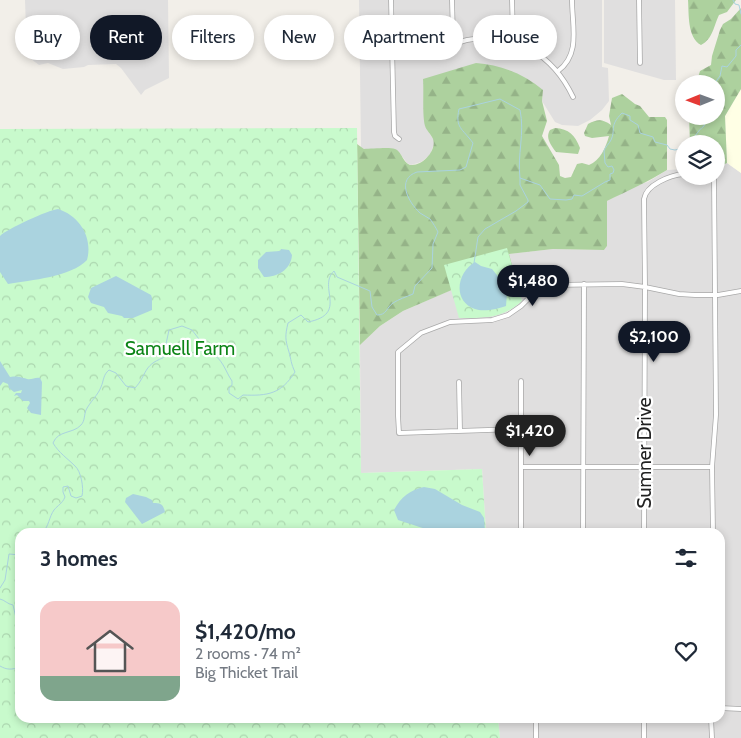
<!DOCTYPE html>
<html lang="en">
<head>
<meta charset="utf-8">
<style>
	:root { --surface:#fff; --page:#f6f6f7; --text:#1f2937; --muted:#747a83; --accent:#111827 }
	body { margin:0; font-family:Cabin,sans-serif; background:var(--page); color:var(--text); height:100vh; display:flex; flex-direction:column; font-size:19px; white-space:nowrap }
	* { box-sizing:border-box; margin:0 }
	p { font-size:16px; color:var(--muted) }
	.icon { flex:none; width:28px; height:28px; fill:none; stroke:currentColor; stroke-width:2; stroke-linecap:round; stroke-linejoin:round }
	.map { position:relative; flex:1; overflow:hidden }
	.side { position:absolute; left:15px; top:528px; width:710px; height:195px; display:flex; flex-direction:column; background:var(--surface); border-radius:15px; box-shadow:0 2px 8px #0003 }
	.side>* { flex:none }
	.banner { position:absolute; left:15px; top:15px; width:711px; height:45px; display:flex; gap:10px }
	.needle { width:32px; rotate:269deg }
	.controls { position:absolute; left:675px; top:75px; display:grid; gap:10px }
	.controls a { display:grid; place-items:center; width:50px; height:50px; border-radius:50%; background:var(--surface); box-shadow:0 2px 8px #0003; font-size:25px }
	.price { position:absolute; translate:-50% -42px; padding:0 11px; border-radius:18px; background:var(--accent); color:#fff; font-size:16px; line-height:32px; filter:drop-shadow(0 1px 2px #0008) }
	.price::after { content:''; position:absolute; left:50%; top:30px; width:15px; height:11px; margin-left:-8px; background:inherit; clip-path:polygon(0 0,100% 0,50% 100%) }
	.price.active { background:#222; color:#fff }
	ul { padding:0; list-style:none }
	li { display:flex; align-items:center; gap:15px; height:125px; padding:0 25px }
	li span { display:grid; place-items:center; flex:none; width:140px; height:100px; border-radius:15px; color:#555 }
	li>.icon { margin-inline-start:auto }
	span .icon { width:60px; height:60px; fill:#fffc; stroke-width:1 }
	li b { font-size:21px }
	h2 { display:flex; justify-content:space-between; align-items:center; height:60px; padding:0 25px; font-size:21px }
	.chip { padding:0 18px; border-radius:22px; background:var(--surface); box-shadow:0 2px 8px #0003; font-size:18px; line-height:45px }
	.chip.active { background:var(--accent); color:#fff }
	.map>svg:first-child { display:block }
	.residential { fill:#e0dfdf }
	.education { fill:#ffffe5 }
	.forest { fill:url(#forest-firs) }
	.park { fill:url(#park-crowns) }
	.water { fill:#aad3df }
	.lines { fill:none; stroke-linecap:round; stroke-linejoin:round }
	.stream { stroke:#aad3df; stroke-width:1 }
	.street-casing { stroke:#a9a9a9; stroke-width:5.5 }
	.street { stroke:#fff; stroke-width:4 }
	.labels { text-anchor:middle; stroke-width:4.5; stroke-linejoin:round; paint-order:stroke }
	.park-label { font-size:19px; fill:#0c8416; stroke:#fff }
	.street-label { font-size:19px; fill:#222; stroke:#fff }
</style>
</head>
<body>
<div class="map">
<svg width="741" height="738" viewBox="0 0 741 738">
	<defs>
		<pattern id="forest-firs" width="22" height="20" patternUnits="userSpaceOnUse" patternTransform="scale(1.25)"><rect width="22" height="20" fill="#add19e"/><path d="M5 1l3.5 6h-7zM16 11l3.5 6h-7z" fill="#95b388"/></pattern>
		<pattern id="park-crowns" width="20" height="18" patternUnits="userSpaceOnUse" patternTransform="scale(1.25)"><rect width="20" height="18" fill="#c8facc"/><path d="M2 6a3 3 0 1 1 6 0M12 15a3 3 0 1 1 6 0" fill="none" stroke="#acd6af"/></pattern>
	</defs>
	<rect width="100%" height="100%" fill="#f2efe9"/>
	<path class="residential" d="M25 0H168L169 78 145 90 141 95 121 68 116 64 88 65 84 67 63 69 48 63 39 65 27 56Z
		M359 0H602V67L608 68 609 101 602 110 590 120 578 126 562 125 555 122 542 101 543 90 425 126 433 139 434 144 430 155 421 162 411 165 407 163 399 152 394 149H364L361 147Z
		M604 0H675L676 80H664L604 63Z
		M727 163 741 173V738H500L498 718H720V532H486L482 469 361 473 360 345 380 326 403 311 451 290 508 312 522 301 508 254 553 249 604 250 607 246V201L640 184 648 182 667 170 684 169V176H716V166L720 167Z"/>
	<path class="education" d="M741 89V173L727 163 725 116Z"/>
	<path class="forest" d="M688 0H736L727 12 719 15C714 25 713 39 701 45 687 38 689 13 688 0Z
		M741 8V89L725 116 727 163 719 167 716 166V144H690L689 116H716V84H696L700 71 711 65 712 56 720 30 723 24 731 19Z
		M476 63C501 65 524 74 543 90L542 101 547 121 542 136 559 165 560 176 565 178 571 177 577 164 582 163 589 165C600 161 606 147 609 136L592 138 585 136 584 133 588 124C598 119 602 119 611 125L609 116 612 98 622 94 635 104 640 106 649 117H665L667 120V170C648 182 627 191 607 201V246L604 250 553 249 509 254 516 280 454 289 403 311 380 326 360 345 357 144 364 149C371 149 389 147 395 149 402 151 403 164 411 165 423 166 437 150 433 139 431 134 426 130 425 126 422 114 424 92 423 79Z
		M555 128C569 129 575 135 580 148L578 154 556 152C551 145 545 138 550 130Z"/>
	<path class="park" d="M357 128 361 473 482 469 486 532H20V718H498L500 738H0V129Z
		M507 248 522 301C502 319 485 318 459 318L444 265Z"/>
	<path class="water" d="M58 209C80 216 93 238 87 260 71 277 31 280 8 284L0 272V236C7 229 48 210 58 209Z
		M281 249 289 250 292 255C291 270 277 277 264 277L258 268V260L266 252 280 251Z
		M475 262 481 266 492 269 505 285 507 293 506 306C498 309 483 312 475 309 452 301 457 272 475 262Z
		M116 276 151 295 152 298V310L133 318H124L122 316 108 313 104 307 91 303 88 297 91 288Z
		M0 361 10 377C19 376 19 377 27 379 32 380 35 377 40 378L42 382 41 415 31 413 27 408 30 403 29 401H23L17 395 14 396 16 393H21L22 390 14 392 9 388 8 384 3 382 0 386Z
		M424 487 435 489 462 505 480 512 484 518 485 532H435L398 520 394 510C401 497 410 490 424 487Z
		M133 494 146 497 152 500 153 503C161 503 163 504 165 512L142 524 125 502 126 498Z"/>
	<g class="lines">
		<path class="stream" d="M733 0 735 4 739 5 741 14
			M714 84 720 76 722 66 727 67 736 56V50L741 45
			M716 98 719 102 716 106
			M689 144C694 139 698 130 704 126L705 119 716 116
			M474 263 478 237 485 229 516 211 528 202V200L520 185V178
			M43 532C49 526 49 517 54 510 58 505 62 504 65 497L63 492V487L68 486 71 496 76 498 82 496C84 488 81 471 75 466 67 458 59 453 53 443 58 430 73 434 81 425 85 421 84 415 86 410 90 402 98 395 101 387 104 380 103 375 109 370L116 373 126 386 135 388C147 375 143 365 163 358L169 330 182 326 192 330 209 352C223 358 225 371 232 381V385L229 388V393L238 399 243 395C268 396 281 394 295 372 291 364 291 359 289 352 285 339 285 336 288 323L301 315 308 322C349 314 317 287 334 271L337 277 370 291 372 307 377 315C387 315 386 308 393 303 399 299 406 297 413 294L415 286 432 268 433 244 438 232C436 228 433 223 430 219 427 217 423 215 420 213 408 202 396 179 417 172L460 170 466 167 473 143C462 128 455 128 459 109L500 99 520 110C525 133 517 155 520 178L540 185 550 199 566 200 572 199 574 195 582 196 605 182 610 180V174L613 173 614 170 612 166 608 167 605 163 604 151C605 147 609 144 611 140 616 129 609 126 622 113L630 116V120L638 125 640 133 653 137 655 142 667 145 670 149 675 150 684 148
			M0 588 5 580 9 554 20 555
			M0 599C5 600 7 604 13 605L16 618H20
			M0 666C7 670 11 670 20 667"/>
		<g class="street-casing">
			<path id="street" d="M391 0 394 132 395 136 399 139
				M452 0 453 36 455 43
				M639 0 640 63
				M511 41 513 35 512 0
				M392 53C408 53 426 55 442 49 450 46 458 42 467 40 515 31 553 55 573 97
				M558 71C581 54 572 26 572 0
				M521 381V532
				M459 382 460 431
				M521 429 399 433 398 416V352L421 333 450 322 492 320 508 315 521 306 534 293 553 285 622 284 645 287 679 294 695 295H718L741 291
				M521 467H712
				M583 532 584 284
				M644 532 645 287 644 199C646 185 670 175 684 174
				M713 532 712 467 716 415 714 176
				M720 708 741 709
				M711 718 712 738
				M536 738V718
				M644 738V718"/>
		</g>
		<use href="#street" class="street"/>
	</g>
	<g class="labels">
		<g class="park-label">
			<text x="180" y="355">Samuell Farm</text>
		</g>
		<g class="street-label">
			<text transform="translate(644 453) rotate(-90)" y="7">Sumner Drive</text>
		</g>
	</g>
</svg>
<div class="controls">
<a><svg class="needle" viewBox="-14 -14 28 28"><path d="M0-13l5 13h-10z" fill="#e53935"/><path d="M0 13l5-13h-10z" fill="#747a83"/></svg></a>
<a><svg class="icon" aria-label="layers" viewBox="0 0 24 24"><path d="M12 4l9 5-9 5-9-5zM3 14l9 5 9-5"/></svg></a>
</div>
<b class="price" style="left:533px;top:307px">$1,480</b>
<b class="price" style="left:654px;top:363px">$2,100</b>
<b class="price active" style="left:530px;top:457px">$1,420</b>
<div class="banner">
<a class="chip">Buy</a>
<a class="chip active">Rent</a>
<a class="chip">Filters</a>
<a class="chip">New</a>
<a class="chip">Apartment</a>
<a class="chip">House</a>
</div>
<section class="side">
<h2>3 homes<svg class="icon" aria-label="filters" viewBox="0 0 24 24"><path d="M4 7h16M4 17h16"/><circle cx="9" cy="7" r="2"/><circle cx="15" cy="17" r="2"/></svg></h2>
<ul>
<li><span style="background:linear-gradient(#f6c9c9 75%,#7fa58c 0)"><svg class="icon" aria-label="home" viewBox="0 0 24 24"><path d="M3 11l9-7 9 7M6 9v11h12V9"/></svg></span><div><b>$1,420/mo</b><p>2 rooms · 74 m²</p><p>Big Thicket Trail</p></div><svg class="icon" aria-label="heart" viewBox="0 0 24 24"><path d="M12 20l-8-8c-3-5 5-10 8-4 3-6 11-1 8 4z"/></svg></li>
</ul>
</section>
</div>
</body>
</html>
